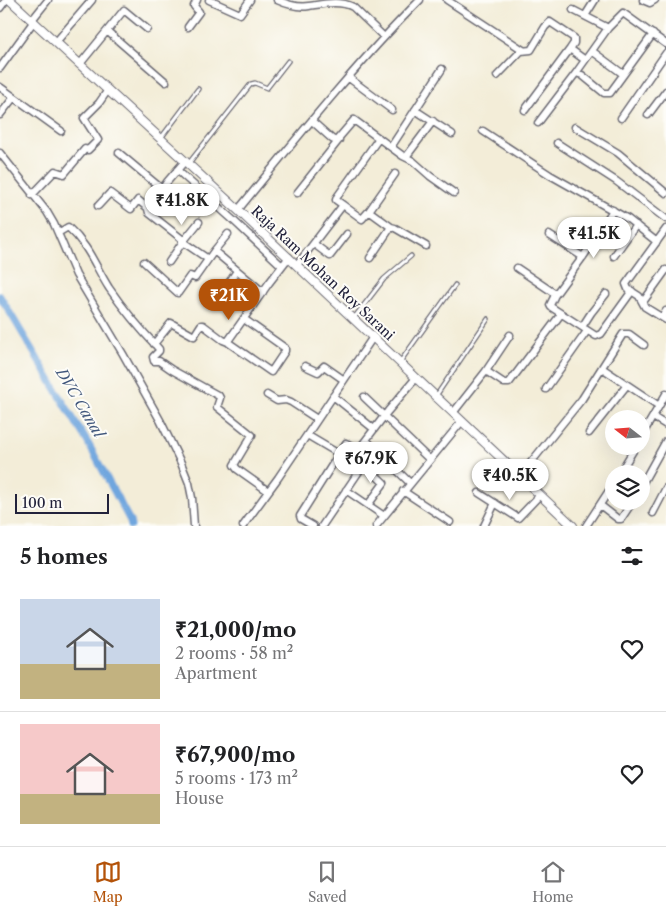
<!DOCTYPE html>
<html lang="en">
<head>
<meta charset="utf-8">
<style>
	:root { --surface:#fff; --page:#f6f6f6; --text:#202124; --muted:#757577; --line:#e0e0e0; --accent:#b45309 }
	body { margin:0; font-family:"Libre Caslon Text",serif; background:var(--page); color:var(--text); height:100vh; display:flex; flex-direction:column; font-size:19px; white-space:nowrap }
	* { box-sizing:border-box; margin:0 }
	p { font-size:16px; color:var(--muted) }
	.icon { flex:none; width:28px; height:28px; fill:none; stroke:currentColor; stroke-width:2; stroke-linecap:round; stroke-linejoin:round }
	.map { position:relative; height:526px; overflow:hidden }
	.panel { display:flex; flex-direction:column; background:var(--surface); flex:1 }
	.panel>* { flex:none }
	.needle { width:32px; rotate:287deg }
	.tools { position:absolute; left:605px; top:410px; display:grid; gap:10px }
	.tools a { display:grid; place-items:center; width:45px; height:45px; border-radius:50%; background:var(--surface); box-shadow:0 5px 20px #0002; font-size:25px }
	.scale { position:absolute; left:15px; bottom:12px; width:94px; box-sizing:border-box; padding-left:5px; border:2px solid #22223b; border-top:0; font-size:14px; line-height:18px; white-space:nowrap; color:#22223b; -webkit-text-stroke:4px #fdfcf7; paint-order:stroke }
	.price { position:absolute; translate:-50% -42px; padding:0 11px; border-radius:18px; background:#fff; color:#222; font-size:16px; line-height:32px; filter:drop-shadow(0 1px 2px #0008) }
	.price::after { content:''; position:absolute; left:50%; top:30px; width:15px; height:11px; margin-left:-8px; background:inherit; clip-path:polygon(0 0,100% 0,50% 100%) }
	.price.on { background:var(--accent); color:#fff }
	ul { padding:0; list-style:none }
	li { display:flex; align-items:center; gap:15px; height:125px; padding:0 20px }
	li+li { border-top:1px solid var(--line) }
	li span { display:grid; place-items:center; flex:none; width:140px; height:100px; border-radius:0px; color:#555 }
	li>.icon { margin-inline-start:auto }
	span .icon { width:60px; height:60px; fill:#fffc; stroke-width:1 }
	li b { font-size:21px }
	h2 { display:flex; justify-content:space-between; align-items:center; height:60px; padding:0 20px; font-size:21px }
	.tab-bar { display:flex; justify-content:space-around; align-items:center; height:70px; border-top:1px solid var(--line); background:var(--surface); font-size:14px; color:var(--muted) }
	.tab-bar a { display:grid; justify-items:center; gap:2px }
	.tab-bar .on { color:var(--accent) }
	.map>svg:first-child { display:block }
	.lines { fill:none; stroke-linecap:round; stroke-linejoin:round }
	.canal { stroke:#70a6de; stroke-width:7 }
	.service-casing { stroke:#6b6972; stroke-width:5.5 }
	.minor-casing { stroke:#6b6972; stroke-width:9 }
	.tertiary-casing { stroke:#6b6972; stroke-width:10 }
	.service { stroke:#fff; stroke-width:3 }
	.minor { stroke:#fff; stroke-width:6 }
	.tertiary { stroke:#fff; stroke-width:8 }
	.labels { text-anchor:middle; stroke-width:4; stroke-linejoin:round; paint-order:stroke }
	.street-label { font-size:14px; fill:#22223b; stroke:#fdfcf7 }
	.water-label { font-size:15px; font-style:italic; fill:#41577c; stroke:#fdfcf7 }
</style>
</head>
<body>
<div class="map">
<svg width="666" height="526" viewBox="0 0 666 526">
	<rect width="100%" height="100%" fill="#fdfcf7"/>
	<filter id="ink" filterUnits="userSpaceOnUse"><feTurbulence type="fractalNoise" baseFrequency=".02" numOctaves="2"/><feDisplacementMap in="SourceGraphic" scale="10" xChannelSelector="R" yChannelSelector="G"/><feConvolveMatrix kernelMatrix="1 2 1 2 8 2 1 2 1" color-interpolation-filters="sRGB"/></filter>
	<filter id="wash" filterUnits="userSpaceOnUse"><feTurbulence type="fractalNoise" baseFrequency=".0096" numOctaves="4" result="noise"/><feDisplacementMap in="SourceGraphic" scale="20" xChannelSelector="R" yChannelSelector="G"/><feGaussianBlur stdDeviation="1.12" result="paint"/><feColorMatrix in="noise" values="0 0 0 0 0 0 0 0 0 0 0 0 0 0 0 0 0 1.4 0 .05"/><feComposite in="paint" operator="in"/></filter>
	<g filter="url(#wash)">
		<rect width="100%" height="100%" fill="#f3edd8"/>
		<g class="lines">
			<path class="canal" d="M0 296 88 443 130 521 131 526"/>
		</g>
	</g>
	<g filter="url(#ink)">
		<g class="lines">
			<g class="service-casing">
				<path id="service" d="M161 138 198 89
					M189 163 251 84 255 83 267 88 288 61
					M354 318 384 279 411 256
					M400 362 455 285
					M436 396 488 319"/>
			</g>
			<g class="minor-casing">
				<path id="minor" d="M209 0 240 14 250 0
					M277 0C286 4 298 8 309 6 323 4 340 0 353 7L384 37
					M447 0 523 50
					M643 0 650 3 655 0
					M0 8 6 0
					M573 10 608 28
					M585 16 595 0
					M32 20 48 0
					M188 27 199 12 194 6 197 0
					M107 31 166 82
					M56 42 92 0
					M570 49 585 60
					M592 51 623 74
					M80 64 124 10 147 29
					M0 68 34 21
					M576 73 608 28 623 13 666 44
					M497 76 521 51 531 50 545 27 550 22 574 38V43L570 49 525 110
					M349 78 392 110
					M0 87 61 131
					M415 110 452 134
					M0 115 14 97
					M648 115 666 91
					M621 118 666 53
					M312 121 332 139 336 141 354 120 403 156 413 161 430 176 454 193
					M538 123 576 73 582 75 604 93H610L653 34
					M575 127 618 153 666 193
					M483 131 550 175 628 219 657 242
					M557 143 616 181 666 219
					M391 147 442 69
					M0 153 47 212 54 224 76 275 123 354 160 420 181 463 189 483 192 498 194 526
					M119 153 162 189
					M406 157 433 121
					M177 170 233 220 282 266
					M297 193 339 140
					M32 195 55 171 64 174 85 149 88 150 98 140 84 118 99 103 108 90
					M343 205 362 219 369 211 391 227 370 258
					M98 206 110 193 131 209 138 200 149 209 167 182 185 161
					M148 209 149 213 182 239V243L169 262
					M238 210C297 138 355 65 420 0
					M369 211 395 174
					M391 227 395 228 426 246
					M666 229 626 284 628 289 639 296 645 307 666 320
					M58 233 68 227C89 246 95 266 109 288 124 310 141 330 159 349V351L153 357 154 361H159L172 370 219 396 220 398 217 407 252 435 234 465 237 469 268 491
					M549 235 583 257
					M183 242 208 259
					M182 243 199 222
					M314 244 330 256 347 234
					M214 251 228 234
					M614 256 636 225
					M144 262 178 293 190 276 195 278 214 251 263 292
					M297 265 343 205 336 200 337 197 379 138
					M517 268 554 293V297L550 305 551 307 596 336 601 334 632 291
					M555 295 585 254 613 210
					M217 300 237 271
					M643 302 666 270
					M662 317 666 311
					M244 319 285 348V351L271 372 229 343 228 341 269 283 289 257
					M582 327 591 313 606 294
					M154 344 171 323 194 336 201 325H203L223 340 228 342
					M305 366 318 372 324 366 344 380
					M602 368 659 406
					M486 371 504 383H509L561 314
					M546 389 587 331
					M267 395 277 401 286 400 291 402 317 419
					M333 396 374 429
					M364 397 430 460
					M453 413 486 371 510 335
					M653 417 666 425
					M589 433 627 385
					M307 435 339 454 300 516 301 519 313 526
					M641 437 666 394
					M366 440 410 483
					M339 454 346 443 359 449
					M364 464 384 483 368 505
					M619 474 636 446
					M520 476 582 399 623 334H629L644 345
					M641 486 666 441
					M346 490 384 516
					M403 491 450 522
					M479 493 518 518 540 495
					M600 505 618 519H621L633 501
					M653 513 666 488
					M243 526 278 478 373 337
					M322 526 364 464 356 453 388 411 416 378
					M376 526 462 421
					M484 526 495 503
					M586 526 614 483"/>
			</g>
			<g class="tertiary-casing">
				<path id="tertiary" d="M10 0 238 210 573 526"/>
			</g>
			<use href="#service" class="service"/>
			<use href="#minor" class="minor"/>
			<use href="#tertiary" class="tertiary"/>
		</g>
	</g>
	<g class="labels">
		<g class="street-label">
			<text transform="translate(323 273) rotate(43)" y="5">Raja Ram Mohan Roy Sarani</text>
		</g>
		<g class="water-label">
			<text transform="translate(80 403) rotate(59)" y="5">DVC Canal</text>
		</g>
	</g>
</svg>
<div class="tools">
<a><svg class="needle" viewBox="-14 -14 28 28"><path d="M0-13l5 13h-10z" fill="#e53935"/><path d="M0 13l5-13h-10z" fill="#757577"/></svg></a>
<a><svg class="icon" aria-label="layers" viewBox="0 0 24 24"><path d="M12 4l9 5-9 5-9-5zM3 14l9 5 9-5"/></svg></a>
</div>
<div class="scale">100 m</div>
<b class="price" style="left:182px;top:226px">₹41.8K</b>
<b class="price" style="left:594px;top:259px">₹41.5K</b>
<b class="price on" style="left:229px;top:321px">₹21K</b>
<b class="price" style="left:371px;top:484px">₹67.9K</b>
<b class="price" style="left:510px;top:501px">₹40.5K</b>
</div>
<section class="panel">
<h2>5 homes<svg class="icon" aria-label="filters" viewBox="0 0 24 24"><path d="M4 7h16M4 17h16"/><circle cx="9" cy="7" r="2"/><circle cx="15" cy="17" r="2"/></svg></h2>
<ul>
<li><span style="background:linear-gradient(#c9d6e8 65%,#c2b280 0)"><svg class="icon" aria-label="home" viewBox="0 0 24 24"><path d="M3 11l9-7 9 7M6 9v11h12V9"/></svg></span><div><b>₹21,000/mo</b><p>2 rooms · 58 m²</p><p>Apartment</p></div><svg class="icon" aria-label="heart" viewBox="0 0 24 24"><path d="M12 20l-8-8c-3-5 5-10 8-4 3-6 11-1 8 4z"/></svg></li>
<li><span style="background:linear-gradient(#f6c9c9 70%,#c2b280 0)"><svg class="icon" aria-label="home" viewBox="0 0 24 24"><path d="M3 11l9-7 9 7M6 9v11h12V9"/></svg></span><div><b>₹67,900/mo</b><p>5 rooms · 173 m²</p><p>House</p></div><svg class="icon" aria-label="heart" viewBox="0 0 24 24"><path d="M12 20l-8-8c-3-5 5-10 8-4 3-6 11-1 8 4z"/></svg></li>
</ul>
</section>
<nav class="tab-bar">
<a class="on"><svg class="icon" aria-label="map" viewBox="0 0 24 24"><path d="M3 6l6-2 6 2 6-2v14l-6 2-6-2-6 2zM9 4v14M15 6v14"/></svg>Map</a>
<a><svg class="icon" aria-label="saved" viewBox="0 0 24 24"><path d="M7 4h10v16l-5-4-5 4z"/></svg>Saved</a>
<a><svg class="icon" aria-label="home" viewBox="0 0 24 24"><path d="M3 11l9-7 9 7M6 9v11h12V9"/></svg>Home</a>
</nav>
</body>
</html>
